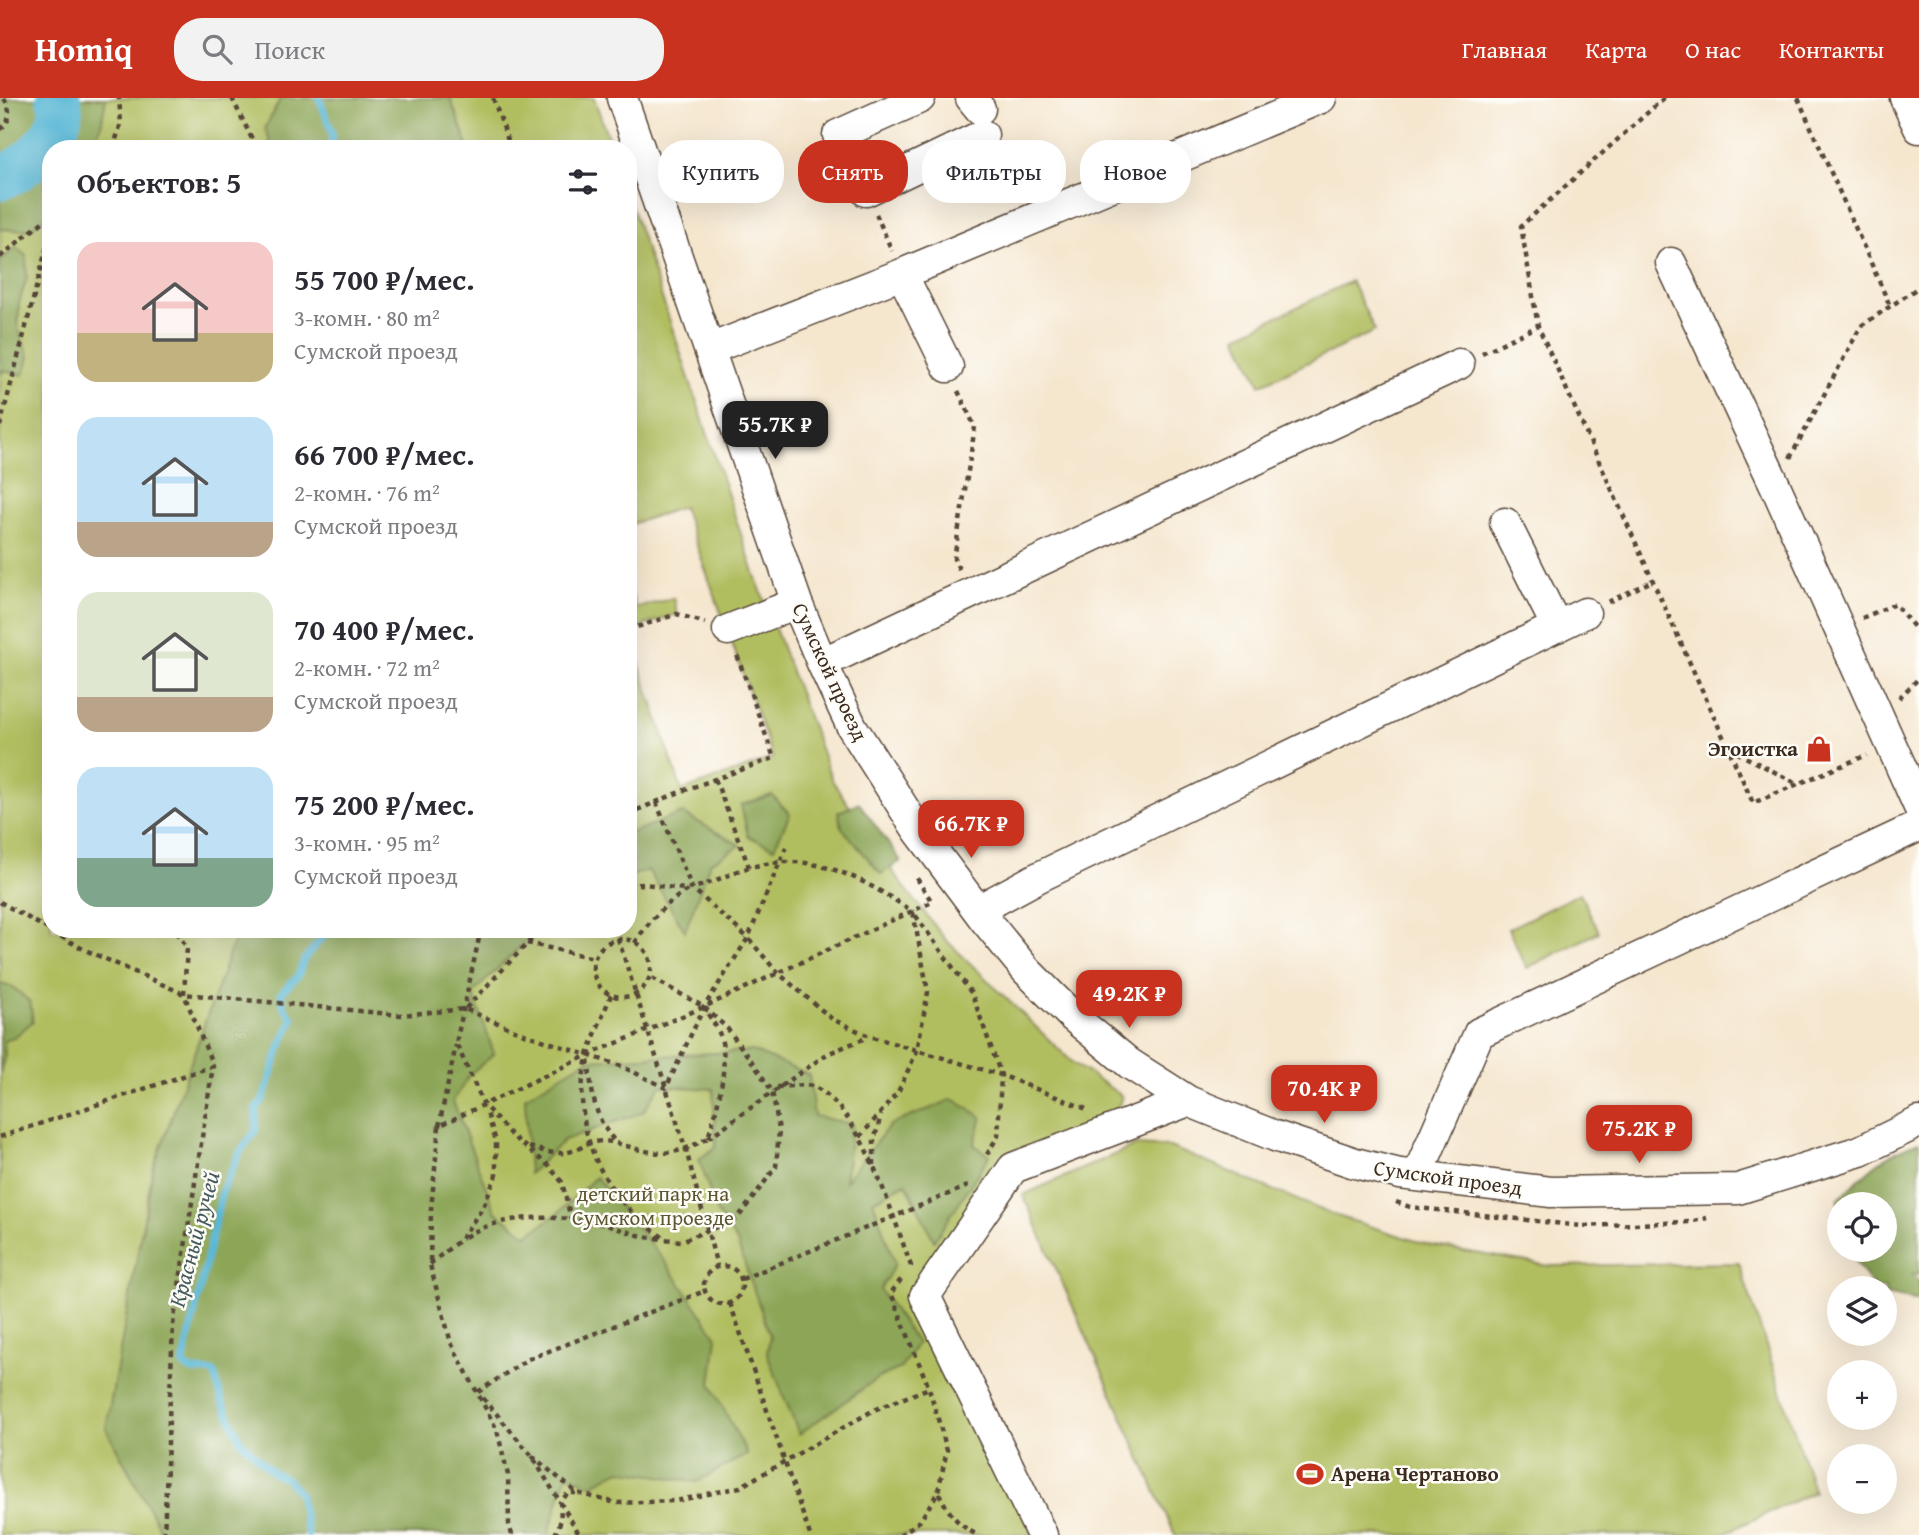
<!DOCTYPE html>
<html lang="ru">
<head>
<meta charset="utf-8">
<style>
	:root { --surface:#fff; --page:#f2f2f3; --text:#2b2b33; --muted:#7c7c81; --accent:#c8321e }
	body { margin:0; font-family:"Gentium Book Plus",serif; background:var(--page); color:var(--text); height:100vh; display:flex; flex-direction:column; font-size:26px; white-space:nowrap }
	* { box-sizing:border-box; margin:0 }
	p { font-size:23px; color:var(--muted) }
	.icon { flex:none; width:38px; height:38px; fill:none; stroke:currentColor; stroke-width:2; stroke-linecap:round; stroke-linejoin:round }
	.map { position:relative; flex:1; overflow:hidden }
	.drawer { position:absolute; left:42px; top:42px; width:595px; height:798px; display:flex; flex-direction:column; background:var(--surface); border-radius:28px; box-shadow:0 7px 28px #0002 }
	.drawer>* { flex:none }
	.top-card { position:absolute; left:658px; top:42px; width:665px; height:63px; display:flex; gap:14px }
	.tools { position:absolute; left:1827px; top:1094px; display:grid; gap:14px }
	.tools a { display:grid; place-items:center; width:70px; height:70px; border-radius:50%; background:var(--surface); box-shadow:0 7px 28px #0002; font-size:35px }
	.price { position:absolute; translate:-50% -60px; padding:0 16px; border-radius:14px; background:var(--accent); color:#fff; font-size:23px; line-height:46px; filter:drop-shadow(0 2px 4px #0008) }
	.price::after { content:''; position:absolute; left:50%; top:42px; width:21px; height:16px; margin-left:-10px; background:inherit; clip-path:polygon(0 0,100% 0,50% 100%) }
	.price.on { background:#222; color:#fff }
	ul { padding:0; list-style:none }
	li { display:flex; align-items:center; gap:21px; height:175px; padding:0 35px }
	li span { display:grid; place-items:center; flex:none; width:196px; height:140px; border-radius:21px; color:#555 }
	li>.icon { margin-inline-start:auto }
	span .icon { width:84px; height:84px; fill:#fffc; stroke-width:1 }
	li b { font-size:30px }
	h2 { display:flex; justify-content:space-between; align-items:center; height:84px; padding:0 35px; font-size:30px }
	.pill { padding:0 24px; border-radius:28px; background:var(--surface); box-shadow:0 7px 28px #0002; font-size:24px; line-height:63px }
	.pill.on { background:var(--accent); color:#fff }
	header { display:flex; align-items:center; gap:42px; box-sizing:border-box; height:98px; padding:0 35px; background:var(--accent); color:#fff }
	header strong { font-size:33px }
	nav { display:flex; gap:38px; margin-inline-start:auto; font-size:24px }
	.search { width:490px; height:63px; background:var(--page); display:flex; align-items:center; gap:18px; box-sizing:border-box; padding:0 24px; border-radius:28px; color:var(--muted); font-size:26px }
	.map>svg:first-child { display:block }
	.green { fill:#b1be60; stroke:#76743f; stroke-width:2 }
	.forest { fill:#8ca556; stroke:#64683a; stroke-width:2 }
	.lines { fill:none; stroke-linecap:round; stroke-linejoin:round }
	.stream { stroke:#58b7d6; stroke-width:7 }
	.river { stroke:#58b7d6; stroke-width:44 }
	.minor-casing { stroke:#574638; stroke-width:33 }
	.path { stroke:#574638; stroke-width:4.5; stroke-dasharray:5 5; stroke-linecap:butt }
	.minor { stroke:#fff; stroke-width:30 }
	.labels { text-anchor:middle; stroke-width:5; stroke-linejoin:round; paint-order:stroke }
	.street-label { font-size:21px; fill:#3b2a1e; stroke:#fdfcf7 }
	.poi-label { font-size:21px; font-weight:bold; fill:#3b2a1e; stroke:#fdfcf7; text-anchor:end }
	.park-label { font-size:21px; fill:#5e5632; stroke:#fdfcf7 }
	.water-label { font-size:23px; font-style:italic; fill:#455b5e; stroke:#fdfcf7 }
</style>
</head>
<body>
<header>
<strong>Homiq</strong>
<div class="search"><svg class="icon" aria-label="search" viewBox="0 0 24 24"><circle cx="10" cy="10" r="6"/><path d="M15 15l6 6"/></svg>Поиск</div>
<nav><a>Главная</a><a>Карта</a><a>О нас</a><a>Контакты</a></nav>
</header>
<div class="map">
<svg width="1919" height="1437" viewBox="0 0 1919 1437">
	<rect width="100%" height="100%" fill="#fdfcf7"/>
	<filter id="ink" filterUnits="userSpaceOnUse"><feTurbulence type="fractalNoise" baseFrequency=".0143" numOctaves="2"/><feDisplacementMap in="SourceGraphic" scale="14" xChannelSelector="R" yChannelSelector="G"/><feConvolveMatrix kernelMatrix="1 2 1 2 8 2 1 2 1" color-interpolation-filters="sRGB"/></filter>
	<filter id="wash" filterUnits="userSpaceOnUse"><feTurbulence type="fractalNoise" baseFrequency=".00686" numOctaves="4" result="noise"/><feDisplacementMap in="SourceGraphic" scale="28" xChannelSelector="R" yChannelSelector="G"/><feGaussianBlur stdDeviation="1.57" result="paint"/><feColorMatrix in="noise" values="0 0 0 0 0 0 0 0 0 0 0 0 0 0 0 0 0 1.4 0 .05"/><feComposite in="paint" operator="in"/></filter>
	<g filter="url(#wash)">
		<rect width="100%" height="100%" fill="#f5e6ce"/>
		<path class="green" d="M106 0H281L266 30 273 51H92L101 27Z
			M450 0H594L612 51H469Z
			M628 98 753 472 832 682 896 778 945 841 1072 964 1122 998 1116 1016 1019 1057 915 1195 1033 1437H452L446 831H628V485L636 510 674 500 677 516 628 533 682 693 773 660 683 409 628 427Z
			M51 116V831H238L153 1072 106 1330 163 1437H0V279L3 272 29 259 18 230 19 205 27 179 16 149 0 163V131L28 132Z
			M1351 183 1375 233 1260 287 1237 238Z
			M1580 795 1599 834 1527 870 1508 831Z
			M1136 1047 1170 1049 1331 1116 1429 1147 1550 1168 1739 1165 1814 1394 1720 1437H1175L1023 1097Z"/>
		<path class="forest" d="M0 0H106L101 27 92 51H51V116L28 132 0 131Z
			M281 0H450L469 51H273L265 30Z
			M16 149 26 158 27 179 19 205 18 230 29 259 24 277 3 272 0 279V163Z
			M772 697 790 716 774 750 748 738 741 707Z
			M859 705 901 763 881 776 842 730 838 714Z
			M682 715 740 747 710 765 685 833 648 772 628 779V736Z
			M238 831H538L473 895 494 956 470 976 453 1003 495 1113 527 1137 557 1116 596 1079 666 1165 717 1239 711 1286 747 1356 697 1384 620 1372 591 1387 567 1376 548 1437H163L106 1330 153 1072Z
			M0 886 13 889 30 904 33 923 16 938 4 943 5 957 0 976Z
			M752 953 809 977 814 1018 852 1026 845 1083 890 1027 953 1001 982 1019 974 1047 990 1057 934 1143 906 1085 873 1103 895 1166 880 1192 917 1245 901 1270 878 1280 799 1336 767 1256 770 1238 737 1144 717 1115 699 1061 716 1049 713 991 660 988 643 1014 564 1042 529 1076 525 999 587 962Z
			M1919 1044V1176H1913L1919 1184V1203L1885 1196V1190H1874L1856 1165 1851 1152H1885V1106H1839V1110L1838 1102C1864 1076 1883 1056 1919 1044Z"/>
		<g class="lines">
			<path class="stream" d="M319 0 332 34 331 51
				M308 1437 299 1395 287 1381 272 1374 241 1343 222 1303 214 1274 192 1273 183 1267 222 1093 240 1054 256 1032V1011L263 1002 281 947 293 921 284 909 281 895 298 878 304 861 330 831"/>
			<path class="river" d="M0 80C25 74 72 29 58 0"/>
		</g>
	</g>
	<g filter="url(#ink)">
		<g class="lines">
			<g class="minor-casing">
				<path id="minor" d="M622 0 797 505 822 565 852 629 917 731 985 822 1026 872 1072 918 1130 966 1188 1003 1275 1038 1355 1065 1400 1076 1551 1094 1738 1091 1860 1053 1919 1024
					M920 0 838 37 866 93 983 37
					M971 0 980 11
					M1905 0 1919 30
					M1671 165 1775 387 1919 709
					M902 176 948 269
					M710 251 902 176 1321 0
					M1505 425 1557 529
					M728 532 797 505
					M822 565 1459 266
					M978 812 1037 780 1585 515
					M1417 1078 1479 935 1919 728
					M1042 1437 925 1198 1013 1070 1188 1003"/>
			</g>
			<path class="path" d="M232 0 257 51
				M493 0 511 51
				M1664 0 1521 128 1538 228 1753 705 1867 657
				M1798 0 1890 208
				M0 31C12 23 11 12 4 0
				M113 51 121 25 119 0
				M876 116 892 153
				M0 159 51 117
				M1482 255 1538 228
				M958 293 975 329 954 461 960 473
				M0 328 51 133
				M1790 360 1861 228 1919 189
				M1608 504 1652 483
				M1862 520 1895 506 1919 535
				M628 532 677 516 705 525
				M1899 600 1919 580
				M1728 650 1798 686
				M715 681 749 769
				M656 704 692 790 748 840 777 874 832 921 869 938 1001 977 1089 1012
				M628 716 682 693 774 660 737 557
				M628 787C649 783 672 793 693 790 711 786 730 775 748 770 812 751 862 780 913 814
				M0 804 83 851 184 896 401 917 465 911 524 936 621 968 666 990 704 909 748 840 787 747
				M481 831 456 945 484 1007 512 1038 548 1067 562 1084 571 1121 603 1126 645 1139 681 1143 737 1121 776 1069 779 1032 772 993 753 965 727 930 704 909 650 879
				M615 831 686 1052 717 1168
				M593 870a29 29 0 1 1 58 0a29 29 0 1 1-58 0Z
				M527 845 594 860
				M635 845C649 822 668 803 691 790
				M611 897C603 917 594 937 588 957 567 1029 604 1103 666 1141
				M466 910 541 831
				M588 962C592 992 593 1021 616 1044
				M777 989C788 989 806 985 815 989 863 1014 893 1119 911 1168L909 1170
				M439 1028 456 947
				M0 1039 213 968
				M860 1039 898 994 917 953 928 894 913 814 972 896 1001 977 998 1038 986 1058
				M708 1040 827 956 868 939
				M529 1049C543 1053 558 1058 572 1053 586 1049 585 1044 603 1043 612 1043 621 1047 630 1049 663 1059 678 1056 708 1040 717 1011 730 966 720 937 717 929 711 921 706 913
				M874 1067V1043L881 1017
				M1396 1104 1410 1109 1581 1128 1689 1124 1707 1120
				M465 1139C496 1119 535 1118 571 1121
				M430 1166 461 1141 483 1109 496 1078V1043L486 1012
				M704 1187a19 19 0 1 1 38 0a19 19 0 1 1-38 0Z
				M742 1181 968 1088
				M730 1205 810 1437
				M478 1294 528 1261 705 1193
				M483 1300 532 1358 580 1437
				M532 1358 577 1395 616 1405 676 1403 740 1389 874 1312 929 1290
				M939 1395C948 1414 958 1428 978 1437
				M164 1437 173 1227 213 968 184 896 187 850 175 831
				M512 1437 509 1426 508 1377 497 1332 451 1245 430 1167 431 1112 439 1028 588 957 704 909 932 804 916 779
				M555 1437 561 1422 560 1404 568 1395H576
				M900 1437 920 1423 938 1394 947 1352 929 1290 891 1195 902 1180"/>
			<use href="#minor" class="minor"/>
		</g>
	</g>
	<defs>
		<g id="shop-bare" transform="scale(2.1)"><path d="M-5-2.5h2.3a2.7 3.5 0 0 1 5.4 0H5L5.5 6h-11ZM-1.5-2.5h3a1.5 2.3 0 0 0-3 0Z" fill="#c8321e" stroke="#fdfcf7" stroke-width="2.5" paint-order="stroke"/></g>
		<g id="stadium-bare" transform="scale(2.1)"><path d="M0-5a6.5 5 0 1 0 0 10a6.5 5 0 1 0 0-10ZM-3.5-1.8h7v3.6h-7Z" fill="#c8321e" stroke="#fdfcf7" stroke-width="2.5" paint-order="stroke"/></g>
	</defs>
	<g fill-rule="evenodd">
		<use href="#shop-bare" x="1819" y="651"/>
		<use href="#stadium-bare" x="1310" y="1376"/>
	</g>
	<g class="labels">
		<g class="street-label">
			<text transform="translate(830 574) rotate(65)" y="7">Сумской проезд</text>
			<text transform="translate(1448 1080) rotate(8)" y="7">Сумской проезд</text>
		</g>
		<g class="poi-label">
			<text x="1798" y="658">Эгоистка</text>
			<text x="1331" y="1383" text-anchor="start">Арена Чертаново</text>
		</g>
		<g class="park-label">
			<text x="653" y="1103">детский парк на<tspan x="653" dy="24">Сумском проезде</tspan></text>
		</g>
		<g class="water-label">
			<text transform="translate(194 1141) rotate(-75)" y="8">Красный ручей</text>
		</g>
	</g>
</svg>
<div class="tools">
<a><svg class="icon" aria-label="locate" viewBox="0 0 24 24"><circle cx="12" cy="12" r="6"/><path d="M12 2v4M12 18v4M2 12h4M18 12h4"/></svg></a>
<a><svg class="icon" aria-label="layers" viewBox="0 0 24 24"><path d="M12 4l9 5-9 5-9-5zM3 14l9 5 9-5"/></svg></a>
<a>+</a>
<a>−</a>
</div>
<b class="price on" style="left:775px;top:363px">55.7K ₽</b>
<b class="price" style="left:971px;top:762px">66.7K ₽</b>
<b class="price" style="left:1129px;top:932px">49.2K ₽</b>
<b class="price" style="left:1324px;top:1027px">70.4K ₽</b>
<b class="price" style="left:1639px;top:1067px">75.2K ₽</b>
<div class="top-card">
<a class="pill">Купить</a>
<a class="pill on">Снять</a>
<a class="pill">Фильтры</a>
<a class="pill">Новое</a>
</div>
<section class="drawer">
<h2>Объектов: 5<svg class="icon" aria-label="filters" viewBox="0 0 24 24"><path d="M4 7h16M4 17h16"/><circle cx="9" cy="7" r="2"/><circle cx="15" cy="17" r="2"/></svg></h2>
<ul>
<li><span style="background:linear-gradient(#f6c9c9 65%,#c2b280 0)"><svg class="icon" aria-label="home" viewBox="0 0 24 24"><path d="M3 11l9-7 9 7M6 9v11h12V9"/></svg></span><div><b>55 700 ₽/мес.</b><p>3-комн. · 80 m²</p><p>Сумской проезд</p></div></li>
<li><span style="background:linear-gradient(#bfe0f5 75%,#b9a48a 0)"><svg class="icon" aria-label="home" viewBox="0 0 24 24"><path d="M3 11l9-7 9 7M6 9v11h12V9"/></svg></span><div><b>66 700 ₽/мес.</b><p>2-комн. · 76 m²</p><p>Сумской проезд</p></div></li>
<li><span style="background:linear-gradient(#dfe7d0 75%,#b9a48a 0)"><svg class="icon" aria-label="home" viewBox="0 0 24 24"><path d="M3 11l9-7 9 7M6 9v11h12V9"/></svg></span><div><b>70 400 ₽/мес.</b><p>2-комн. · 72 m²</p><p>Сумской проезд</p></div></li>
<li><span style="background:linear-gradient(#bfe0f5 65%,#7fa58c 0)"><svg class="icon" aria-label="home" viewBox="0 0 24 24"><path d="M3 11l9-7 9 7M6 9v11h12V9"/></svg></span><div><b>75 200 ₽/мес.</b><p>3-комн. · 95 m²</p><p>Сумской проезд</p></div></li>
</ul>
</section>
</div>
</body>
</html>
